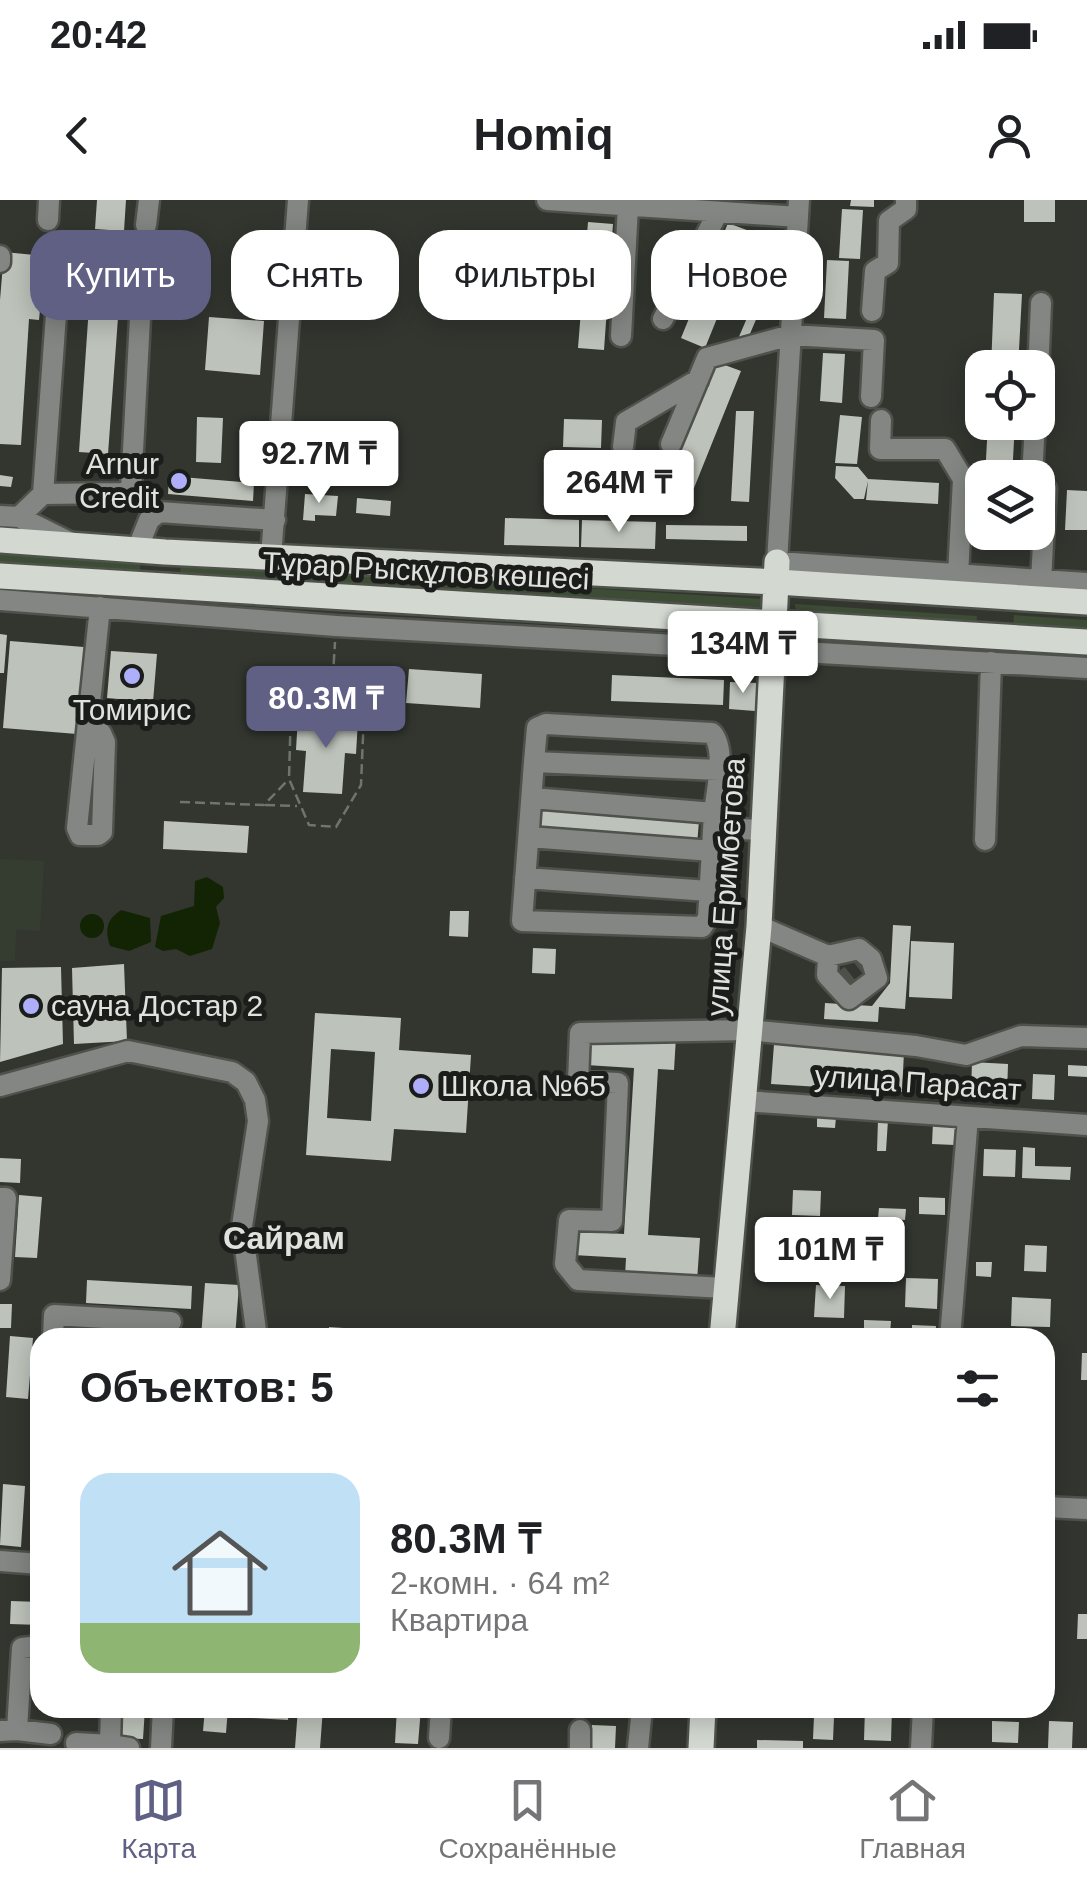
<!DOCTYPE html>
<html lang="ru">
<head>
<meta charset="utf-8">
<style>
	:root { --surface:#fff; --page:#f6f6f6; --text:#202124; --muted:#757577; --line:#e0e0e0; --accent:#606084 }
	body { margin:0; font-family:Helvetica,sans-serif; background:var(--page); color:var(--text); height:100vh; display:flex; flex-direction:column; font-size:38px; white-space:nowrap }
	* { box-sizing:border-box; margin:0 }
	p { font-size:32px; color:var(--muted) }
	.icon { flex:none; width:55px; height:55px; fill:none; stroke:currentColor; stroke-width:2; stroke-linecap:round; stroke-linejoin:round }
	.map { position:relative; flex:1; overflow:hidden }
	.details { position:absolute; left:30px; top:1128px; width:1025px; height:390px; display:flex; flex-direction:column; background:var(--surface); border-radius:30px; box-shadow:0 5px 25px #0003 }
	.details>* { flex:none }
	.guide { position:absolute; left:30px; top:30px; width:1028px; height:90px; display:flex; gap:20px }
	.fabs { position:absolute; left:965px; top:150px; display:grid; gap:20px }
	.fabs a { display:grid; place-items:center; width:90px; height:90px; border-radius:20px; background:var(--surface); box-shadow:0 5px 25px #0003; font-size:50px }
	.price { position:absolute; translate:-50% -85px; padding:0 22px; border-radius:10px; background:#fff; color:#222; font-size:32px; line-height:65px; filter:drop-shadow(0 2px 5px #0008) }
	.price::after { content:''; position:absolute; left:50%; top:60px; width:30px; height:22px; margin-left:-15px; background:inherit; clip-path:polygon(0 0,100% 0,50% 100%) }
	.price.active { background:var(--accent); color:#fff }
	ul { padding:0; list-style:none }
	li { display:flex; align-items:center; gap:30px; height:250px; padding:0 50px }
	li span { display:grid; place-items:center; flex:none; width:280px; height:200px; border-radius:30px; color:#555 }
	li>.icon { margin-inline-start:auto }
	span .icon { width:120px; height:120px; fill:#fffc; stroke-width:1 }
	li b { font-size:42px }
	h2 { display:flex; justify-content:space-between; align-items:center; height:120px; padding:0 50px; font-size:42px }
	.chip { padding:0 35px; border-radius:30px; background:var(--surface); box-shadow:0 5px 25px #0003; font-size:35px; line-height:90px }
	.chip.active { background:var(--accent); color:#fff }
	.status { display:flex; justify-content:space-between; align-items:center; height:70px; padding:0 50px; background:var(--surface); direction:ltr }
	.status svg { height:28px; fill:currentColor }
	header { display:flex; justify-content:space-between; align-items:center; height:130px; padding:0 50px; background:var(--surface); font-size:45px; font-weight:700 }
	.dock { display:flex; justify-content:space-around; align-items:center; height:140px; border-top:2px solid var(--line); background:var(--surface); font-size:28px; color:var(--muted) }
	.dock a { display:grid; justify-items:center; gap:5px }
	.dock .active { color:var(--accent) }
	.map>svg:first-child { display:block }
	.built { fill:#353d30 }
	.green { fill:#3d4c34 }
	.water { fill:#122404 }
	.building { fill:#bdc3ba; fill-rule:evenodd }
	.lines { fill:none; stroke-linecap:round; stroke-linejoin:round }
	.minor-tunnel { stroke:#4c5049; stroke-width:20; stroke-dasharray:20 10; stroke-linecap:butt }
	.minor-casing { stroke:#4e524b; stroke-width:25 }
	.major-casing { stroke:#4e524b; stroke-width:30 }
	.path { stroke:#70746e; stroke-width:2.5; stroke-dasharray:10 5; stroke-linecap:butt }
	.minor { stroke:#848683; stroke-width:20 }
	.major { stroke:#d3d8d1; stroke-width:25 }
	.poi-dot { fill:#aeaefa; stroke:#1b1d1a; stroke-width:4 }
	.labels { text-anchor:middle; stroke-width:10; stroke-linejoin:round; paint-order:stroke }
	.poi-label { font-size:30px; fill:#dfe2dd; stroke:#1b1d1a; text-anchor:start }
	.street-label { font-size:30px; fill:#dfe2dd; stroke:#1b1d1a }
	.neighbourhood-label { font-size:32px; font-weight:bold; fill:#dfe2dd; stroke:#1b1d1a }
</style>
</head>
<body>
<div class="status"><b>20:42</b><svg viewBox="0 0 49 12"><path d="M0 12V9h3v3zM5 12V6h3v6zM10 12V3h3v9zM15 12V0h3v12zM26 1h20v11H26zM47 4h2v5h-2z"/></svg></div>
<header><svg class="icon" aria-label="back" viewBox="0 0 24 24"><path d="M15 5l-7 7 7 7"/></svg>Homiq<svg class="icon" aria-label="person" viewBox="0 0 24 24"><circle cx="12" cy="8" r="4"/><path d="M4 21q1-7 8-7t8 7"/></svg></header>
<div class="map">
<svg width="1087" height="1548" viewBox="0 0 1087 1548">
	<rect width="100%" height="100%" fill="#32362f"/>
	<path class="built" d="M0 659 44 661 40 731 16 730 15 761H0Z"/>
	<path class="green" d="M0 353 140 363V373L0 364Z
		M181 364 765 399 764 409 180 374Z
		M795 404 977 416 976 427 796 416Z
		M1014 415 1087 420V432L1013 427Z"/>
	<path class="water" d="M207 677 223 687 224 698 216 707 220 723 212 749 190 756 176 749 163 751 155 747 161 716 194 706 195 681Z
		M121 710 150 718 151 742 129 751 110 746C105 730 106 720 121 710Z
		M80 726a12 12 0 1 1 24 0a12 12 0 1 1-24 0Z"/>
	<path class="building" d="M97 0H126L124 31 95 29Z
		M851 0H874V7L850 6Z
		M1024 0H1055V22H1024Z
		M842 9 863 10 860 59 839 58Z
		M588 22 613 24 604 150 578 148Z
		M728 23 752 32 705 148 681 138Z
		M4 52 45 56 39 120 29 119 21 245 0 244V100Z
		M827 60 849 61 846 119 824 118Z
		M92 62 122 63 108 254 79 252Z
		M994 93 1022 94 1018 168H991Z
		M750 111 758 115 746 143 738 139Z
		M209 117 264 121 260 175 205 170Z
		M823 153 845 154 842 203 820 201Z
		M714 161 741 171 694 288 668 278Z
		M736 211H754L749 302 731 301Z
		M840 215 862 217 857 264 835 263Z
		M197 217 223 218 221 263 196 262Z
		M564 219 602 220 601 248 563 247Z
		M988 222H1015L1012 278H985Z
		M582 251 621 252 620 282 581 280Z
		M836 266 858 267 868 279 939 283 938 304 866 300 868 281 864 299H854L835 278Z
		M0 275 13 277 11 287 0 286Z
		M169 276 254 283 253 301 168 294Z
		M1067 290 1087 291V330H1065Z
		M305 294 338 296 336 316 315 315V321L303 320Z
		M357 298 391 301 390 316 356 313Z
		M505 318 579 320V347L504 345Z
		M582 320 656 322 655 349 581 347Z
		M666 325 747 326V341L666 339Z
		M0 434 7 435 4 473H0Z
		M10 441 84 447 77 534 3 528Z
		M111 451 157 454 153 502 107 498Z
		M409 469 482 474 480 508 406 503Z
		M612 475 724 480 723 505 611 501Z
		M730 482 757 483 755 511 729 509Z
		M298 516 358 520 356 554 345 553 342 594 303 592 306 551 296 550Z
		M534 609 699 621 697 645 532 634Z
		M164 621 249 626 247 653 163 649Z
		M450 711H469L468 737 449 736Z
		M893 725 911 726 905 809 879 807 878 822 824 819 825 803 872 806 890 783Z
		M911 741 954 743 952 799 909 797Z
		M533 748 556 749 555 774 532 773Z
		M124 764 127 841 74 844 72 768Z
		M61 767 63 844 0 862 2 768Z
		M315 813 401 818 399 850 471 855 466 933 394 929 391 961 306 955ZM331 849 375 852 371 921 327 918Z
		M640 835 676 837 674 870 658 869 648 1035 700 1038 697 1081 625 1077 626 1058 573 1055 575 1031 624 1034 634 868 586 865 587 841 639 844Z
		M774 844 904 852 902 892 771 884Z
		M972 862 1008 864 1007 895 971 894Z
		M1068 865 1087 866V877L1068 876Z
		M1033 874 1055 875 1054 900 1032 899Z
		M817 916 836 917 835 928 817 927Z
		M878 920H888L886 951H877Z
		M933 922 956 923 955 945 932 944Z
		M1023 947 1035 948V966L1071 967 1070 980 1022 978Z
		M984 949 1016 950 1015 977 983 976Z
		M0 958 21 959 20 983 0 982Z
		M793 990 821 991 820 1016 792 1015Z
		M19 995 42 997 37 1058 15 1057Z
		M919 997 945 998V1015L919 1014Z
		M879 1008 906 1009 905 1020 878 1018Z
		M796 1022 820 1023 819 1053 795 1052Z
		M876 1033 901 1034 899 1066 875 1065Z
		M1025 1045 1047 1046 1046 1072 1024 1071Z
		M976 1062H992L991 1077 976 1076Z
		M906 1078 938 1079 937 1109 905 1107Z
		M87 1080 192 1086 191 1109 86 1103Z
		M205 1083 239 1085 235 1138H201Z
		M816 1085 845 1086 844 1118 814 1117Z
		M1012 1097 1051 1099 1050 1127 1011 1126Z
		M0 1104H12L11 1128H0Z
		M864 1120 891 1121 890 1134 864 1133Z
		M912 1125 936 1126 935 1138H912Z
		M329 1127 388 1131V1138H328Z
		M989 1132 1013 1133 1012 1138H989Z
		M10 1136 33 1138 28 1199 6 1197Z
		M1082 1153H1087V1180H1081Z
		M3 1284 25 1286 21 1347 0 1345Z
		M11 1401 40 1402V1425L10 1424Z
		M1078 1414H1087V1439H1077Z
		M1045 1464 1054 1465 1053 1487 1045 1486Z
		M121 1508H145L143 1539 119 1538Z
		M205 1508H228L226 1533 203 1531Z
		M237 1508H289L288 1520 236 1517Z
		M298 1508H323L320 1548H295Z
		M397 1508H421L418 1544 395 1543Z
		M865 1508H892L891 1541 864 1540Z
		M814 1516 834 1517 833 1540 813 1539Z
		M992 1521 1019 1522 1018 1543 992 1542Z
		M1049 1521 1073 1522 1072 1548H1048Z
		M592 1525 616 1526 615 1548H590Z
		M757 1540 803 1541V1548H757Z"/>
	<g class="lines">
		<path class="minor-tunnel" d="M835 787 871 759"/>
		<g class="minor-casing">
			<path id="minor" d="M547 0 798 17
				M799 0 777 362 1087 383
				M48 20 49 0
				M146 25 149 0
				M0 56V62
				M872 111 875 71 888 63 889 21 906 9V0
				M663 119 718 12
				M621 136 628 6
				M1038 174 1041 103
				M881 220 880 249H945L963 279 958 376
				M671 244 707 158 791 135 874 140 871 197
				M623 247 626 222 698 180
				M1032 278 1035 222
				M1038 285 1046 289 1041 381
				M43 294 60 59
				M0 316 19 317 71 343
				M19 317 43 294 123 293 131 288 142 81
				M137 350 149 320 159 312 275 320
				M271 357 298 0
				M0 400 336 426 1087 468
				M88 527 101 533 105 542 102 632 98 635H80L77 628 100 407
				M532 598 714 613 708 718 702 727 522 721 534 562
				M714 613C716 591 727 550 712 533L546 524 537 528 534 562 718 570
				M714 628 763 630
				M529 637 712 651
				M985 640 991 462
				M525 678 709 691
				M759 726 828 756 859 749 871 759 877 778 849 799 827 775 828 756
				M0 886 128 851 232 872 246 882 255 900 258 921 242 1026 257 1138
				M744 901 1087 925
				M0 998H6L0 1080
				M725 1088 578 1080 565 1064 569 1020 612 1021 618 883 578 881 580 833 748 830 916 846 966 855 1021 836 1087 838
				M53 1138 54 1115 171 1122
				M950 1138 968 917
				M1045 1307 1087 1309
				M0 1361 40 1364
				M111 1508 110 1545 129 1548
				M17 1530 51 1534
				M0 1531 17 1530 22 1448 40 1446
				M439 1538 441 1508
				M76 1543 110 1545
				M161 1548 163 1508
				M580 1548V1530
				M638 1548 642 1508
				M921 1548 923 1508"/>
		</g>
		<g class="major-casing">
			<path id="major" d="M0 340 165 352 777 382 1087 402
				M0 376 1087 442
				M722 1138 759 726 777 362
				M701 1548 703 1508"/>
		</g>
		<path class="path" d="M294 471 366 476 364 512 291 506Z
			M291 506 289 579 309 625 336 627 361 585 364 512
			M331 509 335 442
			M180 602 264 605 288 580
			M265 605 297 606"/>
		<use href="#minor" class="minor"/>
		<use href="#major" class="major"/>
	</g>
	<g class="poi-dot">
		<circle cx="179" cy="281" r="10"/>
		<circle cx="132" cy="476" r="10"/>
		<circle cx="31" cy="806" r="10"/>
		<circle cx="421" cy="886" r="10"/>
	</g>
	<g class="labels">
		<g class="poi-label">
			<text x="159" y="274" text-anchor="end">Arnur<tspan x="159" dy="34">Credit</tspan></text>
			<text x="132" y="520" text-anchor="middle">Томирис</text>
			<text x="51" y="816">сауна Достар 2</text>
			<text x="441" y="896">Школа №65</text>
		</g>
		<g class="street-label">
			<text transform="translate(426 371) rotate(3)" y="10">Тұрар Рыскұлов көшесі</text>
			<text transform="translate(726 687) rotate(-86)" y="10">улица Еримбетова</text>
			<text transform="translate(918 883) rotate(4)" y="10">улица Парасат</text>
		</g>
		<g class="neighbourhood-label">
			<text x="284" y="1049">Сайрам</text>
		</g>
	</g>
</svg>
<div class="fabs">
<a><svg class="icon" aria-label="locate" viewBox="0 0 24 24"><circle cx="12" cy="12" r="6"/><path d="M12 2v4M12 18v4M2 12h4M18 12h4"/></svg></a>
<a><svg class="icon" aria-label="layers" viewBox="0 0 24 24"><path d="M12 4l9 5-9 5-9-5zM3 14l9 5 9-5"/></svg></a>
</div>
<b class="price" style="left:319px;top:306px">92.7M ₸</b>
<b class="price" style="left:619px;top:335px">264M ₸</b>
<b class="price" style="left:743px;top:496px">134M ₸</b>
<b class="price active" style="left:326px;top:551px">80.3M ₸</b>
<b class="price" style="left:830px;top:1102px">101M ₸</b>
<div class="guide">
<a class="chip active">Купить</a>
<a class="chip">Снять</a>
<a class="chip">Фильтры</a>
<a class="chip">Новое</a>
</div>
<section class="details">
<h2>Объектов: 5<svg class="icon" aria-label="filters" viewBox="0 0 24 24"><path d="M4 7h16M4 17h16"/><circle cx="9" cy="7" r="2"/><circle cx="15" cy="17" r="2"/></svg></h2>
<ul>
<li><span style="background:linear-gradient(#bfe0f5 75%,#8fb573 0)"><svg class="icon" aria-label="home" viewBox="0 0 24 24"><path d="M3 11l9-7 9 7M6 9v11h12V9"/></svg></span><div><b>80.3M ₸</b><p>2-комн. · 64 m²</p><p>Квартира</p></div></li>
</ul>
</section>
</div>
<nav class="dock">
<a class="active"><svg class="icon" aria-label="map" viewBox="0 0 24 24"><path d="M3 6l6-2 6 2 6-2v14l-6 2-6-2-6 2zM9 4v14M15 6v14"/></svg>Карта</a>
<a><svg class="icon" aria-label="saved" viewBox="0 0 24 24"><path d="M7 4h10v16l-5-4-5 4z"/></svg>Сохранённые</a>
<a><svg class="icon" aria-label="home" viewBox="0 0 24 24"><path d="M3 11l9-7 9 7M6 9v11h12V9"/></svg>Главная</a>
</nav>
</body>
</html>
